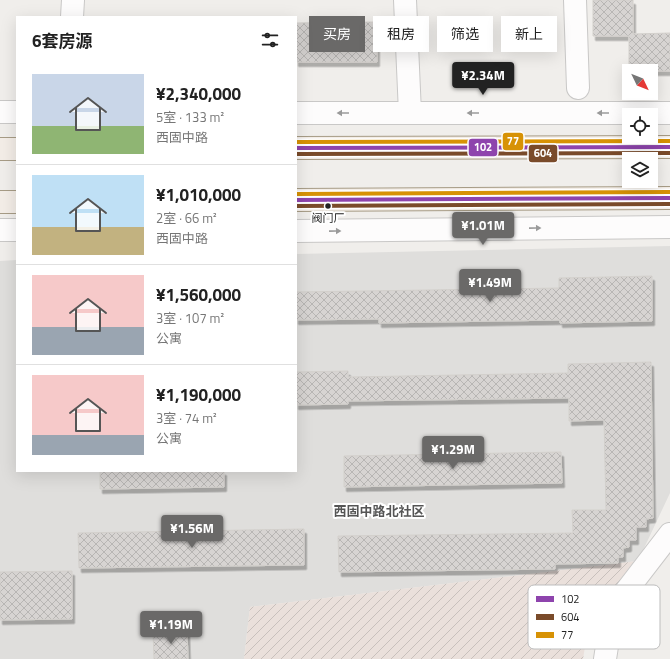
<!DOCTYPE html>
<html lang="zh">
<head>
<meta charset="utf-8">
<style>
	:root { --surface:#fff; --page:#f6f6f6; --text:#222; --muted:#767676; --line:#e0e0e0; --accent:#6a6968 }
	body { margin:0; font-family:"Titillium Web","Noto Sans SC",sans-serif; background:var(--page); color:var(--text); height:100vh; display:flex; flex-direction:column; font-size:15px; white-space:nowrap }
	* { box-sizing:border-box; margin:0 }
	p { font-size:13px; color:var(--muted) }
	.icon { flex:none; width:22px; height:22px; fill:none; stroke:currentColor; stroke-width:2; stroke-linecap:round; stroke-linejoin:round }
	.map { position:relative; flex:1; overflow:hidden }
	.side { position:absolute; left:16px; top:16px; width:281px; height:456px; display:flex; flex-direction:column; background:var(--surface); border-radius:0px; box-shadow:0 4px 16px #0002 }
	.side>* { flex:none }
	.guide { position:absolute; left:309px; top:16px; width:301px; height:36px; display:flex; gap:8px }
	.needle { width:26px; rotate:133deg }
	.tools { position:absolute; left:622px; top:64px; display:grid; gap:8px }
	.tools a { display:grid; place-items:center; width:36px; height:36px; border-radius:0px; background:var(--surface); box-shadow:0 4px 16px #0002; font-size:20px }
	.price { position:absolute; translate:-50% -34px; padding:0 9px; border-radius:4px; background:var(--accent); color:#fff; font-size:13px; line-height:26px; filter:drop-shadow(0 1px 2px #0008) }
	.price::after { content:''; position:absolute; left:50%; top:24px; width:12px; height:9px; margin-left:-6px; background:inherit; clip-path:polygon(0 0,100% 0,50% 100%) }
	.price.current { background:#222; color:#fff }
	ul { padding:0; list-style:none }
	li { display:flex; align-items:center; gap:12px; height:100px; padding:0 16px }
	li+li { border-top:1px solid var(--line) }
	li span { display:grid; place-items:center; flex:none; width:112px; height:80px; border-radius:0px; color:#555 }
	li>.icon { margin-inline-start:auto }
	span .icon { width:48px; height:48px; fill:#fffc; stroke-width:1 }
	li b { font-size:17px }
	h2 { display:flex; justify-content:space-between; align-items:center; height:48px; padding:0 16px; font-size:17px }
	.chip { padding:0 14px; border-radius:0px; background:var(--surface); box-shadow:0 4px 16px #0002; font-size:14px; line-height:36px }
	.chip.current { background:var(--accent); color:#fff }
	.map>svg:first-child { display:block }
	.residential { fill:#dfdedc }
	.military { fill:url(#military-furrows) }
	.building { fill:url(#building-cross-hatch); stroke:#d3d0cc; filter:url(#shadow) }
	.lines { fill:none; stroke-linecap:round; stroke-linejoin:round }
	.minor-casing { stroke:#c9c8c7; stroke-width:24 }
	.major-casing { stroke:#a79c86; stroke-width:24 }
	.minor { stroke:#fdfcfc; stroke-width:22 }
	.major { stroke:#f3ede7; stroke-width:22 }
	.bus-1-casing { stroke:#fff; stroke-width:7 }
	.bus-2-casing { stroke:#fff; stroke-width:7 }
	.bus-3-casing { stroke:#fff; stroke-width:7 }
	.bus-1 { stroke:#8e44ad; stroke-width:4 }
	.bus-2 { stroke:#7a4b2a; stroke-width:4 }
	.bus-3 { stroke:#d79205; stroke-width:4 }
	.oneway { fill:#9a9a9a }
	.bus-dot { fill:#222; stroke:#fff; stroke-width:1.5 }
	.labels { text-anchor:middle; stroke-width:4; stroke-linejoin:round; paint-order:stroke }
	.bus-label { font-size:11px; fill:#222; stroke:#fff }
	.neighbourhood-label { font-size:13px; font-weight:bold; fill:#555; stroke:#fff }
	.key { fill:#fff; stroke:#bdbdbd; stroke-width:1 }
	.key-label { font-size:11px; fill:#222 }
	.line-badge { stroke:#fff; stroke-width:1.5 }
	.badge-label { font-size:11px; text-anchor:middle; font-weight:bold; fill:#fff }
</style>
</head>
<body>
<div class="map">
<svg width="670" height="659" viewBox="0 0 670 659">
	<defs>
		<pattern id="military-furrows" width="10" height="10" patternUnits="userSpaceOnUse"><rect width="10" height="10" fill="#eae0db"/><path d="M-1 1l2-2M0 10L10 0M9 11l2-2" fill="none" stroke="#c8c0bc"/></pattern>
		<pattern id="building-cross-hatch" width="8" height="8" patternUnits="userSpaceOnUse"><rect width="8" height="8" fill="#d7d4d2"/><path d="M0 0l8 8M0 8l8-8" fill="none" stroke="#b8b6b4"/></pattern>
		<filter id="shadow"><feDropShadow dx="2.5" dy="4.5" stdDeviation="0" flood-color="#0004"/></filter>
	</defs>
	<rect width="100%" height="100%" fill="#f0eeeb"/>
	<path class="residential" d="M670 246V493L638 561 250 607 244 659H0V261L17 260V471H296V254Z"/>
	<path class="military" d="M638 561 590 616 583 659H244L250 607Z"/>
	<path class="building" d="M593 0H633V34L670 33V71H629V36H593Z
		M377 22V62H296V23Z
		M652 276V321L560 323V320L379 323V319L296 320V292L559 288V278Z
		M651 362 653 518 646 519V527H636V540H629V547L623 548V557H618V563L555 564V569L339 572 338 536 573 533 572 510H606L604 420 569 421V398L348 401V404L296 405V372L348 371V377L568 373V364Z
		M561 452 562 483 344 487V456Z
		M100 471H224V487L100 489Z
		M304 529V565L79 568 78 533Z
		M72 571V619L0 620V572Z
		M187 631 188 659H154L153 633Z"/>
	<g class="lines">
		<g class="minor-casing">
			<path id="minor" d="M405 0 410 113
				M575 0 578 88
				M72 17 73 0
				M0 112H17
				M296 113H670
				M0 230H17
				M296 231 670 227
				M605 659 613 608 670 534"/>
		</g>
		<g class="major-casing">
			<path id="major" d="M296 148 670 147
				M0 149H17
				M296 200 670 198
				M0 202H17"/>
		</g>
		<use href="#minor" class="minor"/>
		<use href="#major" class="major"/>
		<g class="bus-1-casing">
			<path id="bus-1" d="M296 148 670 147
				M296 200 670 198"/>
		</g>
		<g class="bus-2-casing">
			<path id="bus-2" d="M296 154 670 153
				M296 206 670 204"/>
		</g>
		<g class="bus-3-casing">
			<path id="bus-3" d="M296 142 670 141
				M296 194 670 192"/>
		</g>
		<use href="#bus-1" class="bus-1"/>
		<use href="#bus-2" class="bus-2"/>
		<use href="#bus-3" class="bus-3"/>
	</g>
	<defs><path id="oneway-solid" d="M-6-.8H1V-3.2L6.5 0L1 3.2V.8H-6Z"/></defs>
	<g class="oneway">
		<use href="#oneway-solid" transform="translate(343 113) rotate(-180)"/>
		<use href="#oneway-solid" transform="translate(473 113) rotate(-180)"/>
		<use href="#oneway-solid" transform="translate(603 113) rotate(-180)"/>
		<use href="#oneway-solid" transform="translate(535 228) rotate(-1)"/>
		<use href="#oneway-solid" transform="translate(335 231) rotate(-1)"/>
	</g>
	<circle class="bus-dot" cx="328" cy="206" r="3.5"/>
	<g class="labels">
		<g class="bus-label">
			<text x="328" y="222">阀门厂</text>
		</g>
		<g class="neighbourhood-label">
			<text x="379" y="516">西固中路北社区</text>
		</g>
	</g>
	<rect x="528" y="585" width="132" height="64" rx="6" class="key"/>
	<rect x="536" y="596" width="18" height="6" fill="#8e44ad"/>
	<rect x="536" y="614" width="18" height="6" fill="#7a4b2a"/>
	<rect x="536" y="632" width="18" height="6" fill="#d79205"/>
	<g class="key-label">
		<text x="561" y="603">102</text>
		<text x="561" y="621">604</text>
		<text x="561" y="639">77</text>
	</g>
	<g class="line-badge">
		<rect x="502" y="132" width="22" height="19" rx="4" fill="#d79205"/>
		<rect x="468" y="138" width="30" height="19" rx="4" fill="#8e44ad"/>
		<rect x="528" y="144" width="30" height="19" rx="4" fill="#7a4b2a"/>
	</g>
	<g class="badge-label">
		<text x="513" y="145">77</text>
		<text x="483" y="151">102</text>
		<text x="543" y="157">604</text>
	</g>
</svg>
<div class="tools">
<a><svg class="needle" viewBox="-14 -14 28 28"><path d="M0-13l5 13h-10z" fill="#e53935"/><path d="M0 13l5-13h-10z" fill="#767676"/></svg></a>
<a><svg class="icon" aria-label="locate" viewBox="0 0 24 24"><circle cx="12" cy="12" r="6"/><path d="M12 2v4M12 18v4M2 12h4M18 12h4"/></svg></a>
<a><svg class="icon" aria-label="layers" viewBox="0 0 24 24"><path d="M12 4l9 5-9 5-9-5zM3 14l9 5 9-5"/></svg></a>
</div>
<b class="price current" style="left:483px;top:96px">¥2.34M</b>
<b class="price" style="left:483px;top:246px">¥1.01M</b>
<b class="price" style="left:490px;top:303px">¥1.49M</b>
<b class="price" style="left:453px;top:470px">¥1.29M</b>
<b class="price" style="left:192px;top:549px">¥1.56M</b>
<b class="price" style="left:171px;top:645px">¥1.19M</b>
<div class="guide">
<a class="chip current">买房</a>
<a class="chip">租房</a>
<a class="chip">筛选</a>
<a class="chip">新上</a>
</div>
<section class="side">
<h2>6套房源<svg class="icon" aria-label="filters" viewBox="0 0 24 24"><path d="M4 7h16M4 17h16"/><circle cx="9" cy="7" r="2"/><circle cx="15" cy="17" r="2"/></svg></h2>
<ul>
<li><span style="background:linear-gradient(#c9d6e8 65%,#8fb573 0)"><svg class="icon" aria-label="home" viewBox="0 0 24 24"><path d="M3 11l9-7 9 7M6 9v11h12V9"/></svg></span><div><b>¥2,340,000</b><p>5室 · 133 m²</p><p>西固中路</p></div></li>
<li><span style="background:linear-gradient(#bfe0f5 65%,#c2b280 0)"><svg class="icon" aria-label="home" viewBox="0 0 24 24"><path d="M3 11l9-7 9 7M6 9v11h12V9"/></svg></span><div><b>¥1,010,000</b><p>2室 · 66 m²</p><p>西固中路</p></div></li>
<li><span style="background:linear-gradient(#f6c9c9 65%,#9aa5b1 0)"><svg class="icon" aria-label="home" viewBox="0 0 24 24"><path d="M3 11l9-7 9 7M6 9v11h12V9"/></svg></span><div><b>¥1,560,000</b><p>3室 · 107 m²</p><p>公寓</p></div></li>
<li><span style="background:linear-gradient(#f6c9c9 75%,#9aa5b1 0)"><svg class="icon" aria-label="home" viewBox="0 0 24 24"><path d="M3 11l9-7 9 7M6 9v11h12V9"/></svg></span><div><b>¥1,190,000</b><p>3室 · 74 m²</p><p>公寓</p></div></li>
</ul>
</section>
</div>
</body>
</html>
